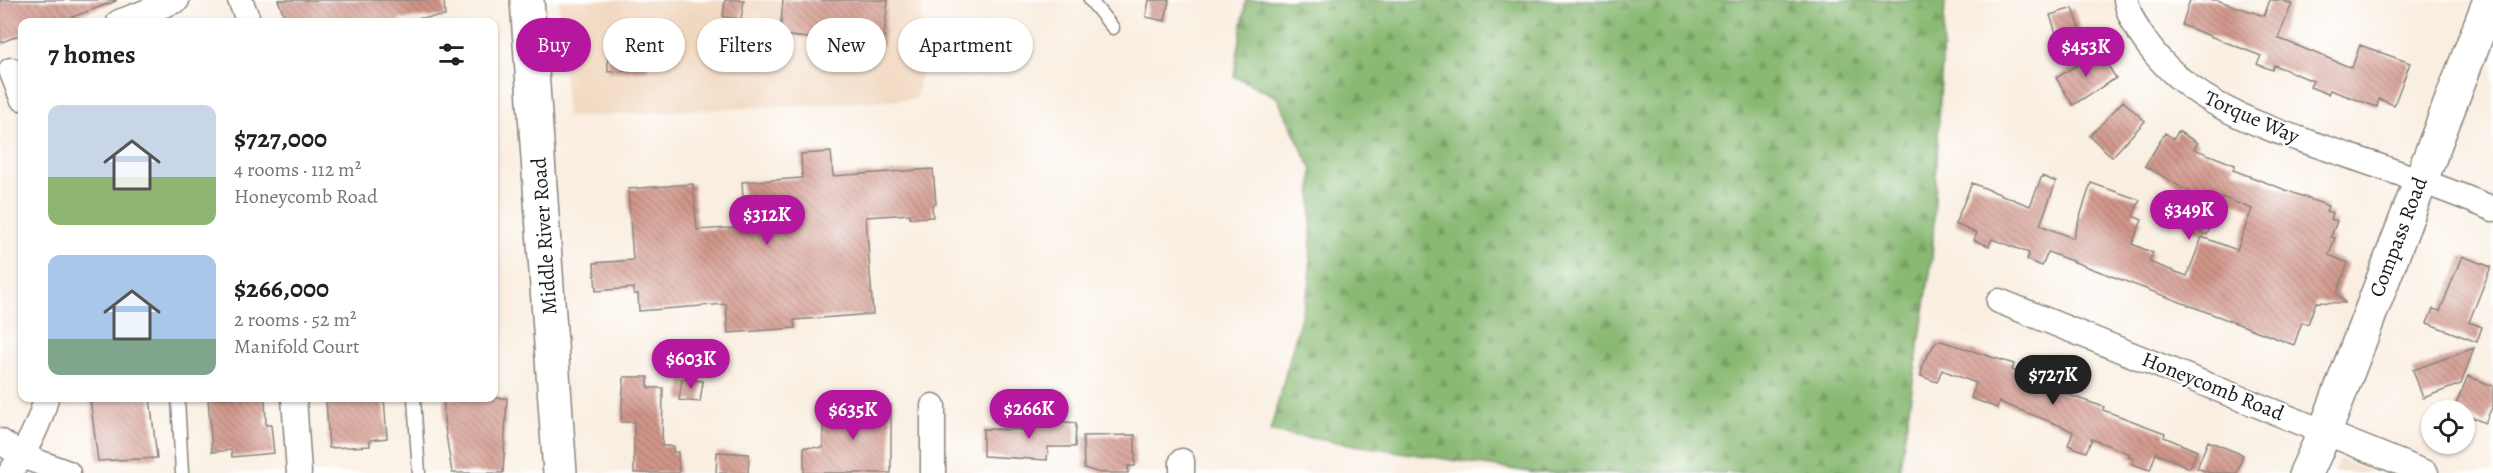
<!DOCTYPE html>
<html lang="en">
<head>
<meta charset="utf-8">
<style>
	:root { --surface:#fff; --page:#f6f6f6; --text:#202124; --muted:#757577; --accent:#b5179e }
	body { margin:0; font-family:Alegreya,serif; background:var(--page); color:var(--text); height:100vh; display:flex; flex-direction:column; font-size:22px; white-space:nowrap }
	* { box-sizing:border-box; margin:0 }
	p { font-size:20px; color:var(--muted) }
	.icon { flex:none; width:33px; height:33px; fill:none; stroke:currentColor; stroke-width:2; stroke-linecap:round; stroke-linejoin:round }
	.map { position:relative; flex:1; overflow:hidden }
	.drawer { position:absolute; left:18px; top:18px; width:480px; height:384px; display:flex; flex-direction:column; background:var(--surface); border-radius:12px; box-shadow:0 2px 4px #0004 }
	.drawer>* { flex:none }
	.hud { position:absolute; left:516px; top:18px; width:570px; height:54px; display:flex; gap:12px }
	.tools { position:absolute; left:2421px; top:400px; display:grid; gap:12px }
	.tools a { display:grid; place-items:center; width:54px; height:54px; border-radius:50%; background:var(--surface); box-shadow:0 2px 4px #0004; font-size:30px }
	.price { position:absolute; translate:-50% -51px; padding:0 14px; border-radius:21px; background:var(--accent); color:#fff; font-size:20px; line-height:39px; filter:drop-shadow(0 2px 3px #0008) }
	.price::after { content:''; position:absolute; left:50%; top:36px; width:18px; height:14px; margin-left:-9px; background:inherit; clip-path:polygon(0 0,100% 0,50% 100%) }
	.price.current { background:#222; color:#fff }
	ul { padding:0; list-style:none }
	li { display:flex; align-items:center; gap:18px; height:150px; padding:0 30px }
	li span { display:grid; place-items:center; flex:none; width:168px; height:120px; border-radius:12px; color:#555 }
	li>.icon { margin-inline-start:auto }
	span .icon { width:72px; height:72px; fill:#fffc; stroke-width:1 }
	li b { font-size:26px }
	h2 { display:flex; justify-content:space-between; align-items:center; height:72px; padding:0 30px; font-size:26px }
	.tag { padding:0 21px; border-radius:27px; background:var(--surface); box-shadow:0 2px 4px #0004; font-size:21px; line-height:54px }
	.tag.current { background:var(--accent); color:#fff }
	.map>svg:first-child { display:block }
	.built { fill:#f0d5bc }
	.forest { fill:url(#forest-firs); stroke:#526a48; stroke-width:1.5 }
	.building { fill:url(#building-back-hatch) }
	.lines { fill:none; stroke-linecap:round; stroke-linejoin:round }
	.lane-casing { stroke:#8a857e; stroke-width:15 }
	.street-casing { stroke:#8a857e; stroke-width:27 }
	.secondary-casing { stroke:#8a857e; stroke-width:36 }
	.lane { stroke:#fff; stroke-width:12 }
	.street { stroke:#fff; stroke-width:24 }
	.secondary { stroke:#fff; stroke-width:33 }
	.labels { text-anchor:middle; stroke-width:4.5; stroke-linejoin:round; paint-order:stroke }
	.street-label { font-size:21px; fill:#1c1c1c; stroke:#fff }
</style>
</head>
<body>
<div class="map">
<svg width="2493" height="473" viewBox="0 0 2493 473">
	<defs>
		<pattern id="forest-firs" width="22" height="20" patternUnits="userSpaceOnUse" patternTransform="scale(1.5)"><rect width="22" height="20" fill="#89b973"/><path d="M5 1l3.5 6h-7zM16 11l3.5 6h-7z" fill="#769e63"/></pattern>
		<pattern id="building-back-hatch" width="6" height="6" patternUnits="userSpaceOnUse" patternTransform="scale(1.5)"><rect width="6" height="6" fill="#d19589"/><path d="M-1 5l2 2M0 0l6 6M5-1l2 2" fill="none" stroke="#a9796f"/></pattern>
	</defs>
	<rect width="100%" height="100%" fill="#fff"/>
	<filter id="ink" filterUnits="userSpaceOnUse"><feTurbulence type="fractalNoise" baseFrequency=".0167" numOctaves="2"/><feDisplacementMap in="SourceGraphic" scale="12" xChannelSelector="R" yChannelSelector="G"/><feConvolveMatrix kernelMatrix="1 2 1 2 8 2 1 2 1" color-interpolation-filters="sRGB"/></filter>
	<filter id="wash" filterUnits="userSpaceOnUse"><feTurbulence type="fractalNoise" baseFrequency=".008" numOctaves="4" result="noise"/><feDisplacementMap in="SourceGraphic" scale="24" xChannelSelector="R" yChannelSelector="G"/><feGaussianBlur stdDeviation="1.35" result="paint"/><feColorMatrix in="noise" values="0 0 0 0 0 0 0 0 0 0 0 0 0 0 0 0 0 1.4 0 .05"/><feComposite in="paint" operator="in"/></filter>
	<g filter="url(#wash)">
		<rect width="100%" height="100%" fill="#f9eee0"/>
		<path class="built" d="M559 0H921L922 61 916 99 567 117Z
			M2340 459 2371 473H2333Z"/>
		<path class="forest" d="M1246 0H1945L1932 259 1899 473H1536L1270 432 1310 283 1312 170 1277 97 1234 76Z"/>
		<g id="blocks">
			<path class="building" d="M0 0H116V1L59 22H22V34L0 43Z
				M278 0H444L445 16 400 20V22H287Z
				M725 0H744L741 19 723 17Z
				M783 0H888L883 46 780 35Z
				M1149 0H1169L1165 21 1146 17Z
				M2190 0H2217L2264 16 2270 0H2282L2292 4 2278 38 2352 68 2360 45 2410 63 2394 105 2379 99 2377 107 2330 90 2328 94 2310 87 2313 81 2274 65 2272 70 2257 64 2261 56 2182 25Z
				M2073 8 2082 35 2059 42 2050 15Z
				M647 38 648 70 608 72 607 40Z
				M2099 51 2116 78 2073 105 2056 78Z
				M2123 101 2145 121 2112 157 2090 136Z
				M2178 131 2198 143 2194 149 2235 165 2233 170 2328 206 2326 211 2333 213 2331 219 2337 221 2331 237 2335 238 2329 255 2348 263 2337 293 2345 303 2316 302 2308 324 2302 322 2294 345 2048 252 2042 266 2027 260 2029 253 1992 239 1989 246 1974 240 1977 233 1955 224 1972 183 2030 206 2042 176 2056 182 2040 225 2073 238 2091 183 2140 200 2133 216 2142 220 2132 244 2153 253 2149 262 2187 276 2202 237 2237 250 2252 209 2222 197 2207 235 2184 226 2195 195 2145 166 2165 133 2174 139Z
				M831 152 833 176 933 169 936 204 932 205 933 217 910 218V214L866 217 873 314 794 320 795 328 728 333 726 304 639 311 638 294H634V288L596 291 594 263 633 260 628 189 693 184 697 230 745 227 742 182 802 178 801 154Z
				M2462 256 2491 267 2469 322 2482 327 2477 342 2427 323 2433 309 2440 311Z
				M1941 341 2014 364 2012 370 2058 389 2057 391 2104 407 2103 410 2165 433 2164 437 2197 451 2190 468 2156 453 2150 470 2132 464 2134 459 2128 457 2130 454 2092 439 2086 452 2068 445 2073 432 2064 427 1999 402 1997 408 1971 398 1976 383 1942 370 1937 382 1921 376 1923 363 1936 342Z
				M2474 348 2461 384 2423 398 2413 370Z
				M2468 376 2493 386V405L2485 423 2464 414V411H2459L2460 409 2455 406Z
				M624 377H648V388H663L662 446H673V452H678L679 473H634V422H621Z
				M682 379 703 381 700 402 679 400Z
				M90 398H150L157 458 98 461Z
				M208 398H265L266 425H271L274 453 232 457 231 450 212 452Z
				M326 398H384L387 438 370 440V446L329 448Z
				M444 398H507L503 473H452L444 421Z
				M823 405H891V473H804V447L823 448Z
				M1032 419 1076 423 1075 447H1048L1047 460 983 456V429L1031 430Z
				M1135 435V466H1128V473H1100L1084 468 1083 436Z
				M2208 441 2243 455 2237 473H2210L2197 468Z
				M717 452 749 454 748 473H716Z"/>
		</g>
	</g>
	<g filter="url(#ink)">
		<use href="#blocks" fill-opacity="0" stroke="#8a857e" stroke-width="1.5"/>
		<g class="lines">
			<g class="lane-casing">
				<path id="lane" d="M1090 0 1113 28
					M178 398 182 473
					M414 398 419 473"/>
			</g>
			<g class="street-casing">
				<path id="street" d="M240 0 249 22
					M2126 0C2129 17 2138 31 2148 45 2196 111 2278 131 2352 157 2399 173 2447 189 2493 209
					M119 22 177 0
					M11 70 22 98
					M1999 301 2426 473
					M294 398 299 473
					M0 441 22 456 68 473
					M1182 461V473
					M10 473C26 450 40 424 46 398
					M933 473V406"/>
			</g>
			<g class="secondary-casing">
				<path id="secondary" d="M527 0 560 473
					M2306 473 2324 434 2490 0"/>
			</g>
			<use href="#lane" class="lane"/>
			<use href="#street" class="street"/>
			<use href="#secondary" class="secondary"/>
		</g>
	</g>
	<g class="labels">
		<g class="street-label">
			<text transform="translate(2252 117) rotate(24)" y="7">Torque Way</text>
			<text transform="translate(544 236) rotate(-94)" y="7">Middle River Road</text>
			<text transform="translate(2398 237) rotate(-69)" y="7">Compass Road</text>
			<text transform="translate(2213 386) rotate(22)" y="7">Honeycomb Road</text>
		</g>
	</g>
</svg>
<div class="tools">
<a><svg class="icon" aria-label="locate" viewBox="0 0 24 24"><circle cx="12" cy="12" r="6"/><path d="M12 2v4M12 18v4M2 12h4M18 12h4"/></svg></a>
</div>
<b class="price" style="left:2086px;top:78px">$453K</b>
<b class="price" style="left:2189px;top:241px">$349K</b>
<b class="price" style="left:767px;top:246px">$312K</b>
<b class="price" style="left:691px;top:390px">$603K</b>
<b class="price current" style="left:2053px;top:406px">$727K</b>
<b class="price" style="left:1029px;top:440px">$266K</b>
<b class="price" style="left:853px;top:441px">$635K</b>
<div class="hud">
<a class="tag current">Buy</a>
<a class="tag">Rent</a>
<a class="tag">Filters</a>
<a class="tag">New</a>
<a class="tag">Apartment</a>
</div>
<section class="drawer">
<h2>7 homes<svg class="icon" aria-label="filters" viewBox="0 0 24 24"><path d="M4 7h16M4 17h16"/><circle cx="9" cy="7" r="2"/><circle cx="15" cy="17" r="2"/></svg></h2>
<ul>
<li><span style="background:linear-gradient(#c9d6e8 60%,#8fb573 0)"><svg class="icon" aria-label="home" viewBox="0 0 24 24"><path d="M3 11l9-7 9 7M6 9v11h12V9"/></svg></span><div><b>$727,000</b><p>4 rooms · 112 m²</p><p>Honeycomb Road</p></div></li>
<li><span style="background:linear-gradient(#a9c7e8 70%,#7fa58c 0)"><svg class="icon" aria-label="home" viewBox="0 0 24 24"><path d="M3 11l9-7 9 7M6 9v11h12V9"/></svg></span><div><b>$266,000</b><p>2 rooms · 52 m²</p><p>Manifold Court</p></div></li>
</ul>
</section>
</div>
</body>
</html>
